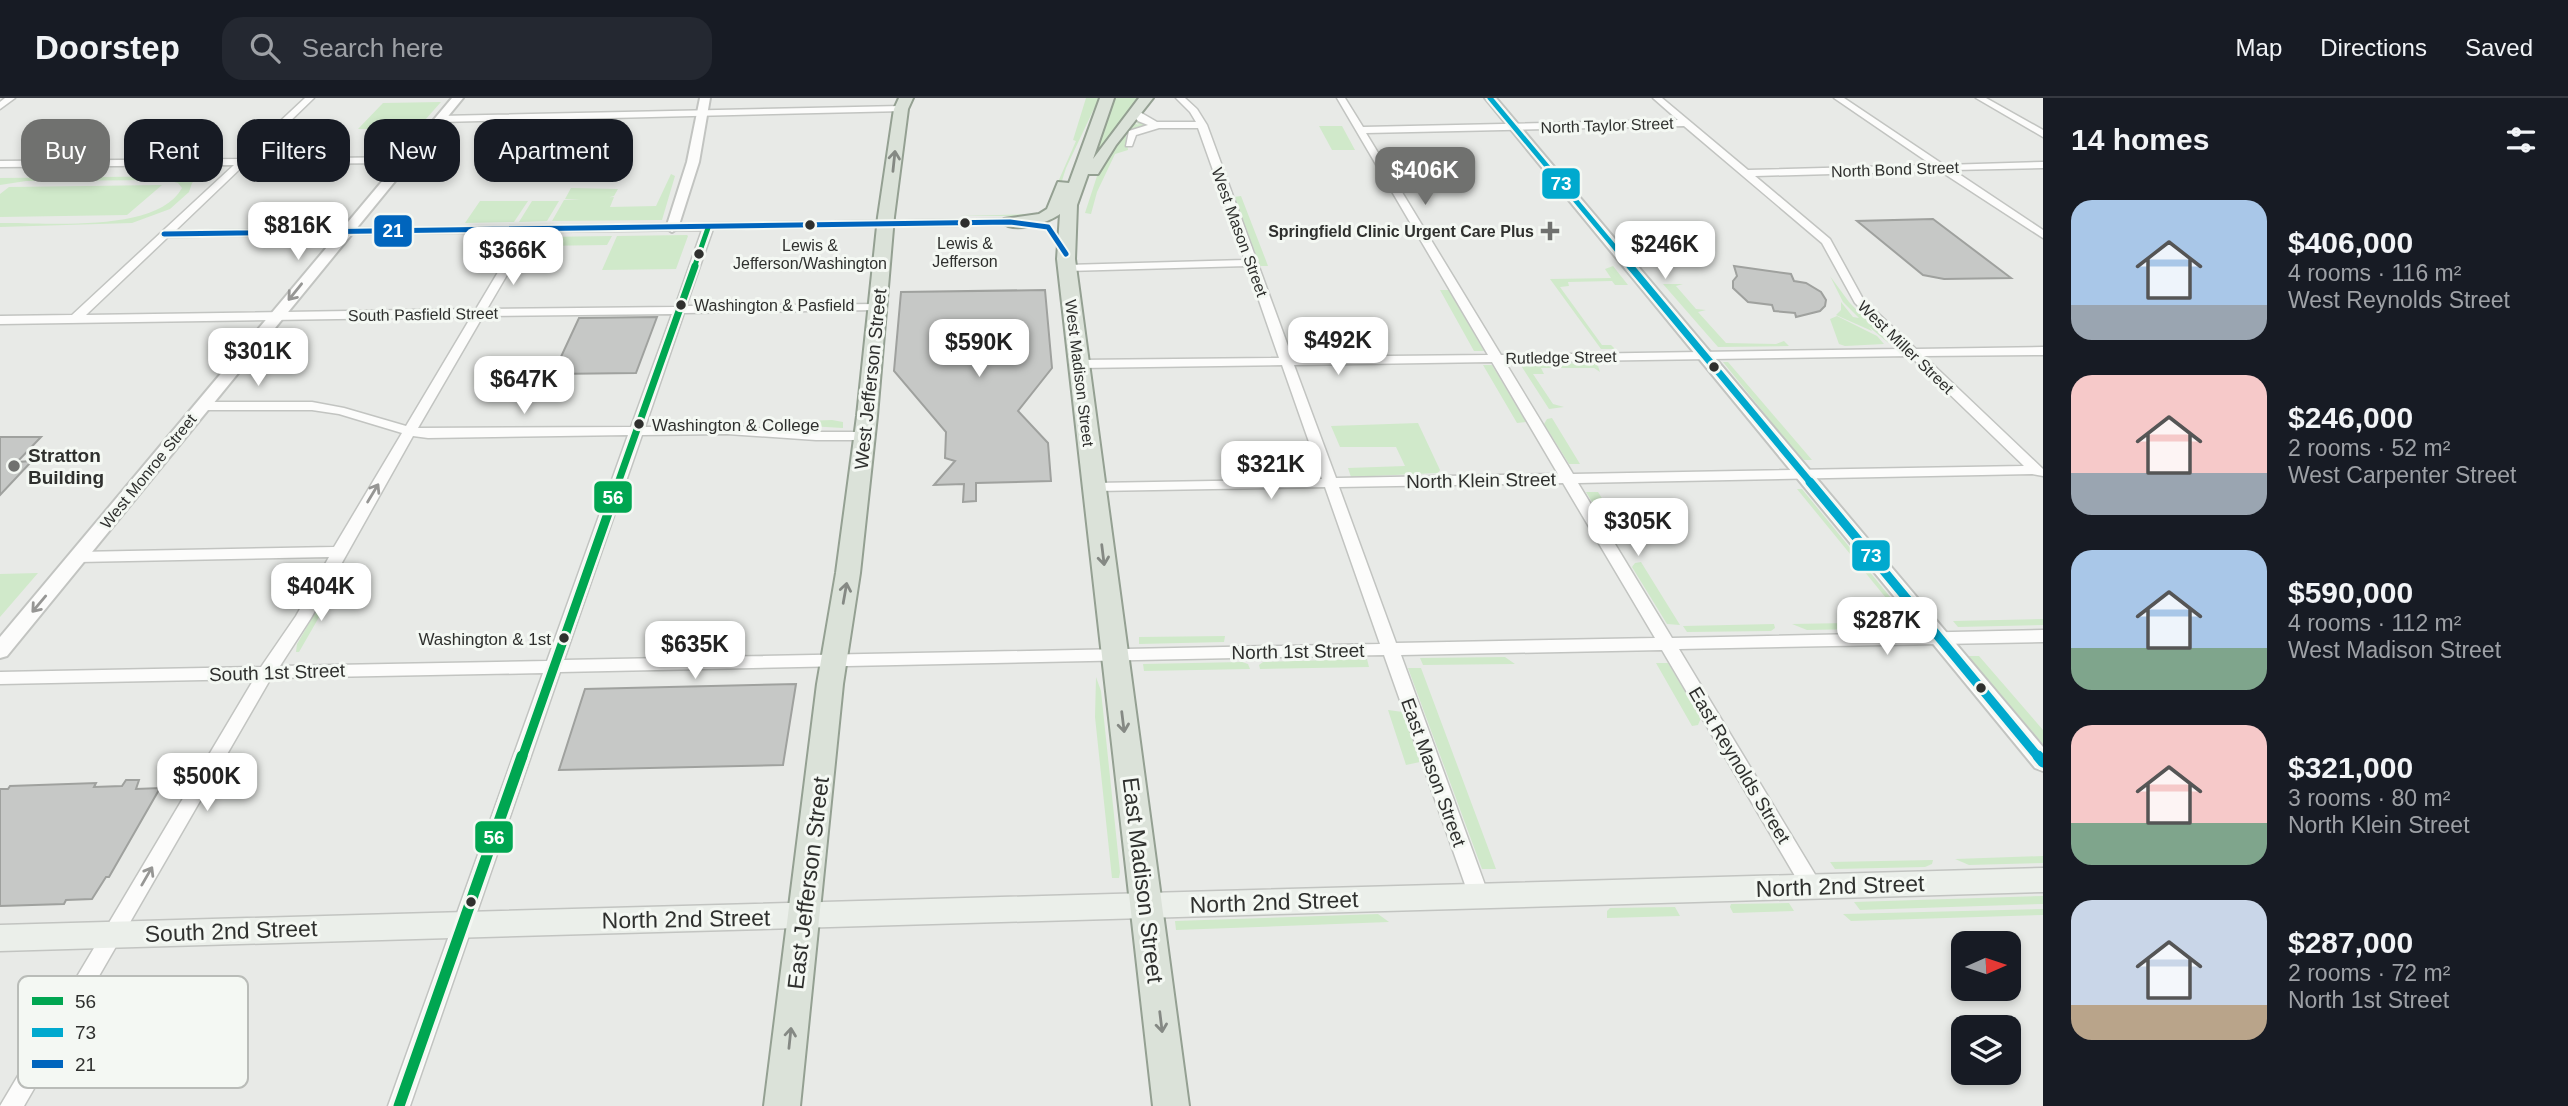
<!DOCTYPE html>
<html lang="en">
<head>
<meta charset="utf-8">
<style>
	:root { --surface:#171b24; --page:#242831; --text:#f1f3f6; --muted:#9ea1a6; --line:#363941; --accent:#70716f }
	body { margin:0; font-family:Helvetica,sans-serif; background:var(--page); color:var(--text); height:100vh; display:flex; flex-direction:column; font-size:26px; white-space:nowrap }
	* { box-sizing:border-box; margin:0 }
	p { font-size:23px; color:var(--muted) }
	.icon { flex:none; width:38px; height:38px; fill:none; stroke:currentColor; stroke-width:2; stroke-linecap:round; stroke-linejoin:round }
	.map { position:relative; flex:1; overflow:hidden }
	.sheet { display:flex; flex-direction:column; background:var(--surface); width:525px }
	.sheet>* { flex:none }
	.hud { position:absolute; left:21px; top:21px; width:665px; height:63px; display:flex; gap:14px }
	.needle { width:46px; rotate:87deg }
	.tools { position:absolute; left:1951px; top:833px; display:grid; gap:14px }
	.tools a { display:grid; place-items:center; width:70px; height:70px; border-radius:14px; background:var(--surface); box-shadow:0 4px 10px #0003; font-size:35px }
	.price { position:absolute; translate:-50% -60px; padding:0 16px; border-radius:14px; background:#fff; color:#222; font-size:23px; line-height:46px; filter:drop-shadow(0 2px 4px #0008) }
	.price::after { content:''; position:absolute; left:50%; top:42px; width:21px; height:16px; margin-left:-10px; background:inherit; clip-path:polygon(0 0,100% 0,50% 100%) }
	.price.active { background:var(--accent); color:#fff }
	ul { padding:0; list-style:none }
	li { display:flex; align-items:center; gap:21px; height:175px; padding:0 28px }
	li span { display:grid; place-items:center; flex:none; width:196px; height:140px; border-radius:21px; color:#555 }
	li>.icon { margin-inline-start:auto }
	span .icon { width:84px; height:84px; fill:#fffc; stroke-width:1 }
	li b { font-size:30px }
	h2 { display:flex; justify-content:space-between; align-items:center; height:84px; padding:0 28px; font-size:30px }
	.pill { padding:0 24px; border-radius:21px; background:var(--surface); box-shadow:0 4px 10px #0003; font-size:24px; line-height:63px }
	.pill.active { background:var(--accent); color:#fff }
	header { display:flex; align-items:center; gap:42px; box-sizing:border-box; height:98px; padding:0 35px; background:var(--surface); border-bottom:2px solid var(--line) }
	header strong { font-size:33px }
	nav { display:flex; gap:38px; margin-inline-start:auto; font-size:24px }
	.search { width:490px; height:63px; background:var(--page); display:flex; align-items:center; gap:18px; box-sizing:border-box; padding:0 24px; border-radius:21px; color:var(--muted); font-size:26px }
	main { display:flex; flex:1; min-height:0 }
	.map>svg:first-child { display:block }
	.green { fill:#d0e9ca }
	.building { fill:#c6c8c6; stroke:#9fa19e; stroke-width:2 }
	.lines { fill:none; stroke-linecap:round; stroke-linejoin:round }
	.minor-casing { stroke:#c2c4c1; stroke-width:3 }
	.tertiary-casing { stroke:#c2c4c1; stroke-width:4 }
	.secondary-casing { stroke:#c2c4c1; stroke-width:3 }
	.primary-casing { stroke:#94a092; stroke-width:4 }
	.minor { fill:#fcfcfb; fill-rule:evenodd }
	.tertiary { fill:#fcfcfb; fill-rule:evenodd }
	.secondary { fill:#ebefea; fill-rule:evenodd }
	.primary { fill:#dbe2d9; fill-rule:evenodd }
	.bus-1-far3-casing { stroke:#f4f8f3; stroke-width:9 }
	.bus-1-far2-casing { stroke:#f4f8f3; stroke-width:11 }
	.bus-1-far1-casing { stroke:#f4f8f3; stroke-width:14 }
	.bus-1-casing { stroke:#f4f8f3; stroke-width:17 }
	.bus-2-far3-casing { stroke:#f4f8f3; stroke-width:9 }
	.bus-2-far2-casing { stroke:#f4f8f3; stroke-width:11 }
	.bus-2-far1-casing { stroke:#f4f8f3; stroke-width:14 }
	.bus-2-casing { stroke:#f4f8f3; stroke-width:17 }
	.bus-3-casing { stroke:#f4f8f3; stroke-width:9 }
	.bus-1-far3 { stroke:#00a651; stroke-width:5 }
	.bus-1-far2 { stroke:#00a651; stroke-width:7 }
	.bus-1-far1 { stroke:#00a651; stroke-width:9 }
	.bus-1 { stroke:#00a651; stroke-width:11 }
	.bus-2-far3 { stroke:#00a9ce; stroke-width:5 }
	.bus-2-far2 { stroke:#00a9ce; stroke-width:7 }
	.bus-2-far1 { stroke:#00a9ce; stroke-width:9 }
	.bus-2 { stroke:#00a9ce; stroke-width:11 }
	.bus-3 { stroke:#0065bd; stroke-width:5 }
	.oneway { stroke:#858984 }
	.oneway2 { stroke:#969694 }
	.bus-dot { fill:#2f302e; stroke:#f4f8f3; stroke-width:2.5 }
	.poi-dot { fill:#70716f; stroke:#f4f8f3; stroke-width:2.5 }
	.labels { text-anchor:middle; stroke-width:6; stroke-linejoin:round; paint-order:stroke }
	.far-street-label { font-size:16px; fill:#2f302e; stroke:#f4f8f3 }
	.far-poi-label { font-size:16px; font-weight:bold; fill:#2f302e; stroke:#f4f8f3; text-anchor:end }
	.far-bus-label { font-size:16px; fill:#2f302e; stroke:#f4f8f3 }
	.bus-label { font-size:17px; fill:#2f302e; stroke:#f4f8f3; text-anchor:start }
	.street-label { font-size:19px; fill:#2f302e; stroke:#f4f8f3 }
	.poi-label { font-size:19px; font-weight:bold; fill:#2f302e; stroke:#f4f8f3; text-anchor:start }
	.near-street-label { font-size:23px; fill:#2f302e; stroke:#f4f8f3 }
	.key { fill:#f4f8f3; stroke:#b9bcb8; stroke-width:2 }
	.key-label { font-size:19px; fill:#2f302e }
	.line-badge { stroke:#f4f8f3; stroke-width:2.5 }
	.badge-label { font-size:19px; text-anchor:middle; font-weight:bold; fill:#fff }
</style>
</head>
<body>
<header>
<strong>Doorstep</strong>
<div class="search"><svg class="icon" aria-label="search" viewBox="0 0 24 24"><circle cx="10" cy="10" r="6"/><path d="M15 15l6 6"/></svg>Search here</div>
<nav><a>Map</a><a>Directions</a><a>Saved</a></nav>
</header>
<main>
<div class="map">
<svg width="2043" height="1008" viewBox="0 0 2043 1008">
	<rect width="100%" height="100%" fill="#e8eae7"/>
	<path class="green" d="M1086 0H1099L1066 70 1053 111 1035 118H960L1035 116 1050 109 1058 84 1076 43 1073 42Z
		M1114 0H1137L1101 51 1081 87Z
		M441 4 417 31H358L383 5Z
		M1135 23 1150 27 1126 37 1128 52 1115 56 1097 94 1091 116 1085 115 1097 78 1133 25 1139 27Z
		M1319 28H1342L1355 52H1332Z
		M671 76 675 78 662 122 552 123 564 102 614 99 610 109 656 108Z
		M199 78 192 85 189 94 170 111 132 125 0 129V125C46 124 157 136 182 90L178 85 167 82 26 83 0 87V80Z
		M162 87 127 117 0 119V96L9 89Z
		M571 90 618 91 614 98 603 101H565Z
		M1241 98 1265 160 1268 168H1260L1234 99Z
		M480 103H528L514 124 465 125Z
		M532 103H559L547 123 519 124Z
		M612 138 607 147 537 148 542 139Z
		M617 138 687 137 688 138 676 171 602 172Z
		M1613 168 1628 187H1615L1612 183 1568 184 1569 188 1560 189 1602 247H1611L1615 251H1601L1550 181 1611 180 1605 171Z
		M1830 178 1849 204 1891 247 1869 229 1872 233 1836 217 1841 212V204L1853 219 1859 220 1843 204Z
		M1663 186H1683L1676 188 1696 211 1706 212 1698 214 1726 245 1776 246 1784 243 1789 248 1718 249Z
		M1440 192H1449L1484 253H1474Z
		M1837 218 1877 238 1884 246 1845 248 1839 246 1830 221Z
		M1723 264H1728L1812 362H1804L1798 357Z
		M1593 265 1598 268 1600 274 1594 270H1541L1544 276H1533L1553 306 1564 309 1549 311 1520 266Z
		M1483 267H1492L1526 324 1517 325Z
		M1552 320 1580 366H1569L1544 326 1547 321Z
		M832 322 843 324V330L756 325Z
		M1418 325 1440 372 1438 375 1351 379 1348 370 1405 368 1396 349H1340L1331 328Z
		M1797 391H1802L1909 522H1904Z
		M1586 394H1598L1624 435 1611 436Z
		M1641 464 1680 527 1667 526 1632 469 1635 465Z
		M343 467H349L299 554H296L297 546Z
		M38 475 0 519V476Z
		M2043 521V527L1958 529 1953 523Z
		M1902 524 1907 530 1807 532 1792 526Z
		M1774 526 1775 530 1771 533 1687 534 1683 528Z
		M1225 538 1224 544 1139 546V539Z
		M1968 558H1979L2043 632V646Z
		M1505 559 1515 566 1423 567 1420 560Z
		M1367 561 1369 569 1260 571 1259 567 1263 564Z
		M1242 564 1248 566 1250 571 1144 573 1143 566Z
		M1656 565H1668L1701 620 1698 627 1692 628Z
		M1408 570H1421L1496 771H1482Z
		M1096 579 1101 593 1120 774 1119 780H1112L1095 619Z
		M1388 612 1403 614 1420 664 1406 667Z
		M2043 758V765L1969 767 1955 761Z
		M1933 762 1932 766 1925 769 1835 771 1830 764Z
		M2043 798V806L1860 812 1854 804Z
		M1789 805 1794 813 1733 815 1730 809 1731 806Z
		M1675 809 1680 818 1607 820V813L1610 810Z
		M2043 811V817L1851 823 1843 816Z
		M1378 816 1389 824 1176 832 1175 823Z"/>
	<path class="building" d="M1933 121 2011 180 1944 181 1923 177 1857 123Z
		M1734 168 1791 176 1794 183 1806 185 1821 194 1826 202 1825 208 1820 213 1796 219 1795 215 1774 213 1772 207 1748 204 1733 190V183L1737 178Z
		M1045 192 1052 270 1018 313 1048 345 1051 383 976 385V403L963 404 964 386 934 387 955 363 945 360 946 334 894 273 901 194Z
		M657 219 636 275 553 276 579 220Z
		M0 339H41L17 364 32 363 0 397Z
		M796 586 783 667 559 672 585 591Z
		M126 682H139L136 691 160 690 109 779H106L92 801 66 802 64 806 0 808V691H8L10 688 96 685 94 689 122 688Z"/>
	<g class="lines">
		<g class="minor-casing">
			<path id="minor" d="M5 0H15L0 11V4Z
				M305 0H314L251 61 407 59 412 62 407 65 245 66 175 133 1010 121 1015 124 1010 127 713 131 686 208 877 206 883 209 877 212 684 215 645 329 727 328 816 334H865L872 338 865 342H816L727 336 642 337 564 562 1380 546 1325 389 1095 393 1088 389 1095 385 1322 381 1282 267 1079 270 1073 266 1079 262 1279 260 1247 168 1067 173 1061 170 1067 167 1245 162 1198 30H1159L1136 37 1132 48H1126L1129 33 1148 27 1138 23 1131 15 1132 13H1138L1157 24H1196L1190 14 1176 0H1185L1197 11 1207 27 1292 259 1488 257 1337 0H1345L1363 29 1678 22 1653 0H1662L1748 72 1932 67 1834 0H1844L1944 67 2043 64V70L1953 72 2043 132V140L1940 73 1755 78 1830 141 1863 201 1916 251 2043 249V257L1924 258 2043 371V378L2032 376 1578 385 1672 540 2043 532V544L1679 551 1819 783 1822 789 1819 795 1812 797 1805 795 1662 552 1401 557 1489 798 1486 804 1479 807 1472 804 1469 798 1384 557 560 574 410 1008H388L543 575 271 580 24 1008H0L254 581 0 586V574L261 569 296 518 329 459 78 464 70 459 78 454 334 449 402 335 339 316 312 312H201L194 308 201 304H312L344 310 406 328 471 219 0 226V218L72 217 234 67 0 69V63L240 61ZM1684 28 1822 145 1855 205 1902 251 1501 257 1366 35ZM702 132 675 209 487 211 532 134ZM522 134 476 211 86 217 168 139ZM672 216 631 329 418 330 483 218ZM1910 258 2024 368 1573 376 1505 264ZM1492 264 1558 376 1336 380 1294 267ZM628 337 547 563 280 568 311 520 413 338 428 340ZM1563 385 1655 540 1396 545 1339 389Z
				M1976 0H1986L2043 32V39Z
				M901 8 904 9V13L440 24 436 21 440 18Z"/>
		</g>
		<g class="tertiary-casing">
			<path id="tertiary" d="M452 0H463L7 558 0 560V539Z
				M700 0H710L699 64 678 130 672 134 666 130 687 64Z
				M1485 0H1496L2043 649V673L2035 670Z"/>
		</g>
		<g class="secondary-casing">
			<path id="secondary" d="M2043 770V794L0 853V827Z"/>
		</g>
		<g class="primary-casing">
			<path id="primary" d="M899 0H913L908 11 894 119 877 318 860 475 843 586 800 1008H764L817 586 836 475 857 318 878 119 894 11Z
				M1100 0H1114L1093 61 1139 0H1153L1116 47 1098 76H1088L1077 107 1075 161 1189 1008H1153L1057 161 1060 116C1048 125 1014 136 1002 124L1004 121 1039 116 1047 111 1058 84 1069 85Z"/>
		</g>
		<use href="#minor" class="minor"/>
		<use href="#tertiary" class="tertiary"/>
		<use href="#secondary" class="secondary"/>
		<use href="#primary" class="primary"/>
		<g class="bus-1-far3-casing">
			<path id="bus-1-far3" d="M694 170 708 130"/>
		</g>
		<g class="bus-1-far2-casing">
			<path id="bus-1-far2" d="M618 385 695 168"/>
		</g>
		<g class="bus-1-far1-casing">
			<path id="bus-1-far1" d="M522 660 619 384"/>
		</g>
		<g class="bus-1-casing">
			<path id="bus-1" d="M399 1008 522 658"/>
		</g>
		<g class="bus-2-far3-casing">
			<path id="bus-2-far3" d="M1490 0 1632 170"/>
		</g>
		<g class="bus-2-far2-casing">
			<path id="bus-2-far2" d="M1630 168 1811 385"/>
		</g>
		<g class="bus-2-far1-casing">
			<path id="bus-2-far1" d="M1810 384 2039 660"/>
		</g>
		<g class="bus-2-casing">
			<path id="bus-2" d="M2038 658 2043 664"/>
		</g>
		<g class="bus-3-casing">
			<path id="bus-3" d="M164 136 1010 124 1048 129 1066 156"/>
		</g>
		<use href="#bus-1-far3" class="bus-1-far3"/>
		<use href="#bus-1-far2" class="bus-1-far2"/>
		<use href="#bus-1-far1" class="bus-1-far1"/>
		<use href="#bus-1" class="bus-1"/>
		<use href="#bus-2-far3" class="bus-2-far3"/>
		<use href="#bus-2-far2" class="bus-2-far2"/>
		<use href="#bus-2-far1" class="bus-2-far1"/>
		<use href="#bus-2" class="bus-2"/>
		<use href="#bus-3" class="bus-3"/>
	</g>
	<defs><path id="oneway-shaft" d="M-6 0H5M1.5-3L5.5 0L1.5 3" fill="none" stroke-width="1.6" stroke-linecap="round" stroke-linejoin="round" transform="scale(1.75)"/></defs>
	<g class="oneway">
		<use href="#oneway-shaft" transform="translate(894 63) rotate(-84)"/>
		<use href="#oneway-shaft" transform="translate(1103 457) rotate(83)"/>
		<use href="#oneway-shaft" transform="translate(845 495) rotate(-80)"/>
		<use href="#oneway-shaft" transform="translate(1123 624) rotate(83)"/>
		<use href="#oneway-shaft" transform="translate(1161 924) rotate(83)"/>
		<use href="#oneway-shaft" transform="translate(790 940) rotate(-84)"/>
	</g>
	<g class="oneway2">
		<use href="#oneway-shaft" transform="translate(295 194) rotate(129)"/>
		<use href="#oneway-shaft" transform="translate(373 395) rotate(-59)"/>
		<use href="#oneway-shaft" transform="translate(39 506) rotate(130)"/>
		<use href="#oneway-shaft" transform="translate(147 778) rotate(-60)"/>
	</g>
	<g class="bus-dot">
		<circle cx="965" cy="125" r="6"/>
		<circle cx="810" cy="127" r="6"/>
		<circle cx="699" cy="156" r="6"/>
		<circle cx="681" cy="207" r="6"/>
		<circle cx="1714" cy="269" r="6"/>
		<circle cx="639" cy="326" r="6"/>
		<circle cx="564" cy="540" r="6"/>
		<circle cx="1981" cy="590" r="6"/>
		<circle cx="471" cy="804" r="6"/>
	</g>
	<g class="poi-dot">
		<path d="M1546.5 122.5h7v7h7v7h-7v7h-7v-7h-7v-7h7z"/>
		<circle cx="14" cy="368" r="7"/>
	</g>
	<g class="labels">
		<g class="far-street-label">
			<text transform="translate(1607 27) rotate(-2)" y="6">North Taylor Street</text>
			<text transform="translate(1895 71) rotate(-2)" y="6">North Bond Street</text>
			<text transform="translate(1240 134) rotate(70)" y="6">West Mason Street</text>
			<text transform="translate(423 216) rotate(-1)" y="6">South Pasfield Street</text>
			<text transform="translate(1906 249) rotate(44)" y="6">West Miller Street</text>
			<text transform="translate(1561 259) rotate(-1)" y="6">Rutledge Street</text>
			<text transform="translate(1080 275) rotate(83)" y="6">West Madison Street</text>
			<text transform="translate(148 373) rotate(-51)" y="6">West Monroe Street</text>
		</g>
		<g class="far-poi-label">
			<text x="1534" y="139">Springfield Clinic Urgent Care Plus</text>
		</g>
		<g class="far-bus-label">
			<text x="965" y="151">Lewis &amp;<tspan x="965" dy="18">Jefferson</tspan></text>
			<text x="810" y="153">Lewis &amp;<tspan x="810" dy="18">Jefferson/Washington</tspan></text>
			<text x="694" y="213" text-anchor="start">Washington &amp; Pasfield</text>
		</g>
		<g class="bus-label">
			<text x="652" y="333">Washington &amp; College</text>
			<text x="551" y="547" text-anchor="end">Washington &amp; 1st</text>
		</g>
		<g class="street-label">
			<text transform="translate(870 281) rotate(-84)" y="7">West Jefferson Street</text>
			<text transform="translate(1481 382) rotate(-1)" y="7">North Klein Street</text>
			<text transform="translate(1298 553) rotate(-1)" y="7">North 1st Street</text>
			<text transform="translate(277 574) rotate(-2)" y="7">South 1st Street</text>
			<text transform="translate(1740 667) rotate(59)" y="7">East Reynolds Street</text>
			<text transform="translate(1434 674) rotate(70)" y="7">East Mason Street</text>
		</g>
		<g class="poi-label">
			<text x="28" y="364">Stratton<tspan x="28" dy="22">Building</tspan></text>
		</g>
		<g class="near-street-label">
			<text transform="translate(1143 782) rotate(83)" y="8">East Madison Street</text>
			<text transform="translate(808 785) rotate(-83)" y="8">East Jefferson Street</text>
			<text transform="translate(1840 788) rotate(-2)" y="8">North 2nd Street</text>
			<text transform="translate(1274 804) rotate(-2)" y="8">North 2nd Street</text>
			<text transform="translate(686 821) rotate(-1)" y="8">North 2nd Street</text>
			<text transform="translate(231 833) rotate(-2)" y="8">South 2nd Street</text>
		</g>
	</g>
	<rect x="18" y="878" width="230" height="112" rx="10" class="key"/>
	<rect x="32" y="899" width="31" height="8" fill="#00a651"/>
	<rect x="32" y="930" width="31" height="9" fill="#00a9ce"/>
	<rect x="32" y="962" width="31" height="8" fill="#0065bd"/>
	<g class="key-label">
		<text x="75" y="910">56</text>
		<text x="75" y="941">73</text>
		<text x="75" y="973">21</text>
	</g>
	<g class="line-badge">
		<rect x="1541" y="69" width="40" height="33" rx="7" fill="#00a9ce"/>
		<rect x="373" y="116" width="40" height="34" rx="7" fill="#0065bd"/>
		<rect x="593" y="382" width="40" height="34" rx="7" fill="#00a651"/>
		<rect x="1851" y="441" width="40" height="33" rx="7" fill="#00a9ce"/>
		<rect x="474" y="722" width="40" height="34" rx="7" fill="#00a651"/>
	</g>
	<g class="badge-label">
		<text x="1561" y="92">73</text>
		<text x="393" y="139">21</text>
		<text x="613" y="406">56</text>
		<text x="1871" y="464">73</text>
		<text x="494" y="746">56</text>
	</g>
</svg>
<div class="tools">
<a><svg class="needle" viewBox="-14 -14 28 28"><path d="M0-13l5 13h-10z" fill="#e53935"/><path d="M0 13l5-13h-10z" fill="#9ea1a6"/></svg></a>
<a><svg class="icon" aria-label="layers" viewBox="0 0 24 24"><path d="M12 4l9 5-9 5-9-5zM3 14l9 5 9-5"/></svg></a>
</div>
<b class="price active" style="left:1425px;top:109px">$406K</b>
<b class="price" style="left:298px;top:164px">$816K</b>
<b class="price" style="left:1665px;top:183px">$246K</b>
<b class="price" style="left:513px;top:189px">$366K</b>
<b class="price" style="left:1338px;top:279px">$492K</b>
<b class="price" style="left:979px;top:281px">$590K</b>
<b class="price" style="left:258px;top:290px">$301K</b>
<b class="price" style="left:524px;top:318px">$647K</b>
<b class="price" style="left:1271px;top:403px">$321K</b>
<b class="price" style="left:1638px;top:460px">$305K</b>
<b class="price" style="left:321px;top:525px">$404K</b>
<b class="price" style="left:1887px;top:559px">$287K</b>
<b class="price" style="left:695px;top:583px">$635K</b>
<b class="price" style="left:207px;top:715px">$500K</b>
<div class="hud">
<a class="pill active">Buy</a>
<a class="pill">Rent</a>
<a class="pill">Filters</a>
<a class="pill">New</a>
<a class="pill">Apartment</a>
</div>
</div>
<section class="sheet">
<h2>14 homes<svg class="icon" aria-label="filters" viewBox="0 0 24 24"><path d="M4 7h16M4 17h16"/><circle cx="9" cy="7" r="2"/><circle cx="15" cy="17" r="2"/></svg></h2>
<ul>
<li><span style="background:linear-gradient(#a9c7e8 75%,#9aa5b1 0)"><svg class="icon" aria-label="home" viewBox="0 0 24 24"><path d="M3 11l9-7 9 7M6 9v11h12V9"/></svg></span><div><b>$406,000</b><p>4 rooms · 116 m²</p><p>West Reynolds Street</p></div></li>
<li><span style="background:linear-gradient(#f6c9c9 70%,#9aa5b1 0)"><svg class="icon" aria-label="home" viewBox="0 0 24 24"><path d="M3 11l9-7 9 7M6 9v11h12V9"/></svg></span><div><b>$246,000</b><p>2 rooms · 52 m²</p><p>West Carpenter Street</p></div></li>
<li><span style="background:linear-gradient(#a9c7e8 70%,#7fa58c 0)"><svg class="icon" aria-label="home" viewBox="0 0 24 24"><path d="M3 11l9-7 9 7M6 9v11h12V9"/></svg></span><div><b>$590,000</b><p>4 rooms · 112 m²</p><p>West Madison Street</p></div></li>
<li><span style="background:linear-gradient(#f6c9c9 70%,#7fa58c 0)"><svg class="icon" aria-label="home" viewBox="0 0 24 24"><path d="M3 11l9-7 9 7M6 9v11h12V9"/></svg></span><div><b>$321,000</b><p>3 rooms · 80 m²</p><p>North Klein Street</p></div></li>
<li><span style="background:linear-gradient(#c9d6e8 75%,#b9a48a 0)"><svg class="icon" aria-label="home" viewBox="0 0 24 24"><path d="M3 11l9-7 9 7M6 9v11h12V9"/></svg></span><div><b>$287,000</b><p>2 rooms · 72 m²</p><p>North 1st Street</p></div></li>
</ul>
</section>
</main>
</body>
</html>
